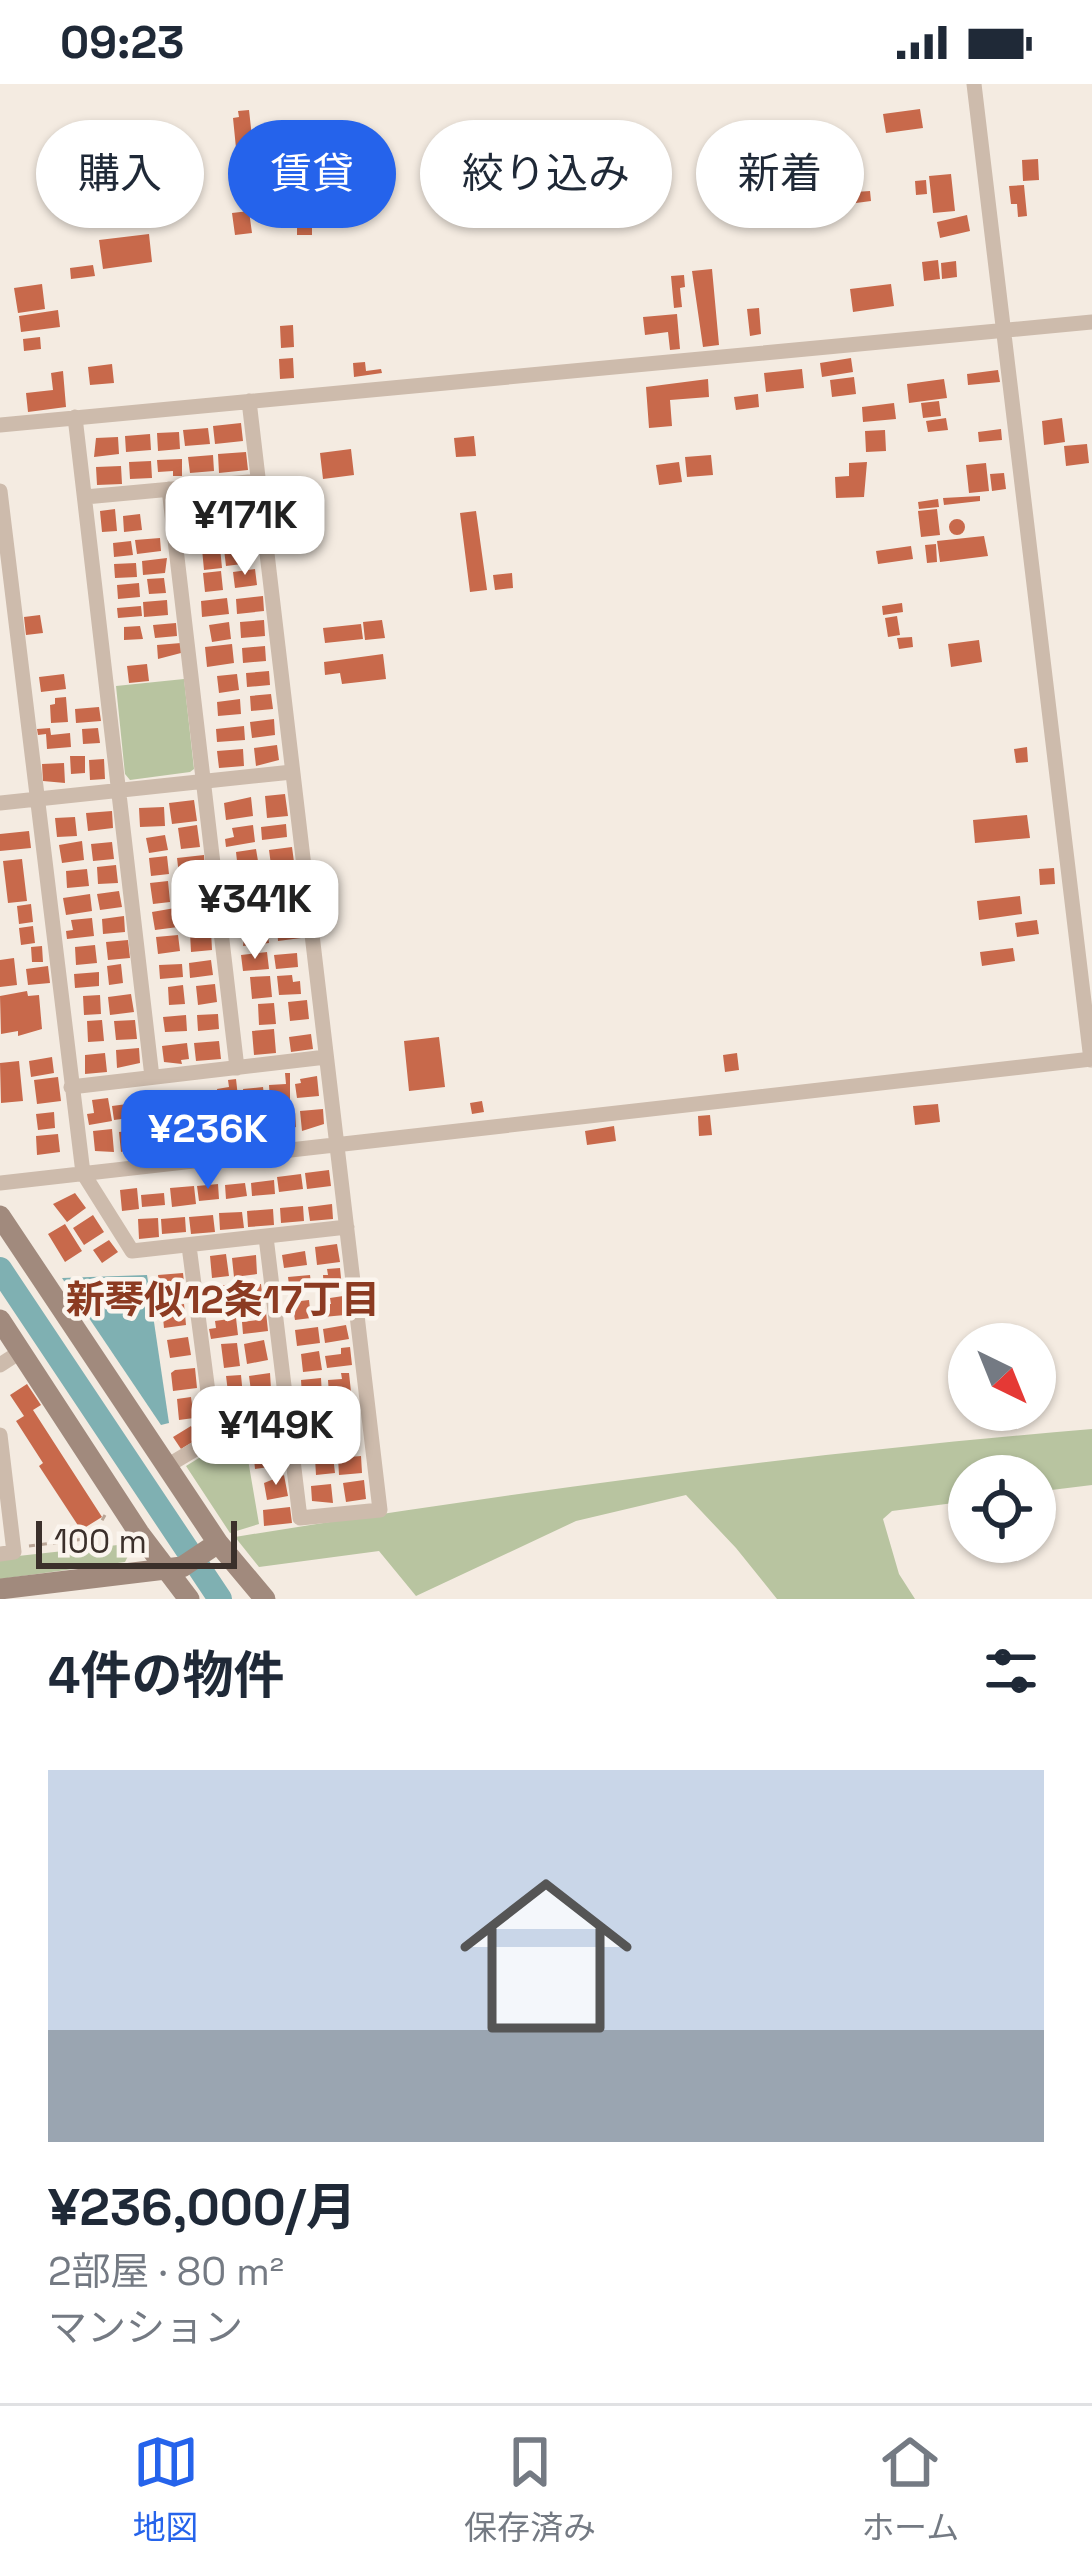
<!DOCTYPE html>
<html lang="ja">
<head>
<meta charset="utf-8">
<style>
	:root { --surface:#fff; --page:#f2f2f3; --text:#1f2937; --muted:#747a83; --line:#e0e1e3; --accent:#2563eb }
	body { margin:0; font-family:"Space Grotesk","Noto Sans JP",sans-serif; background:var(--page); color:var(--text); height:100vh; display:flex; flex-direction:column; font-size:45px; white-space:nowrap }
	* { box-sizing:border-box; margin:0 }
	p { font-size:39px; color:var(--muted) }
	.icon { flex:none; width:66px; height:66px; fill:none; stroke:currentColor; stroke-width:2; stroke-linecap:round; stroke-linejoin:round }
	.map { position:relative; height:1515px; overflow:hidden }
	.panel { display:flex; flex-direction:column; background:var(--surface); flex:1 }
	.panel>* { flex:none }
	.top-card { position:absolute; left:36px; top:36px; width:1020px; height:108px; display:flex; gap:24px }
	.needle { width:78px; rotate:137deg }
	.buttons { position:absolute; left:948px; top:1239px; display:grid; gap:24px }
	.buttons a { display:grid; place-items:center; width:108px; height:108px; border-radius:50%; background:var(--surface); box-shadow:0 3px 9px #0004; font-size:60px }
	.scale { position:absolute; left:36px; bottom:30px; width:201px; box-sizing:border-box; padding-left:12px; border:6px solid #3b302b; border-top:0; font-size:33px; line-height:42px; white-space:nowrap; color:#3b302b; -webkit-text-stroke:9px #fbf5ee; paint-order:stroke }
	.price { position:absolute; translate:-50% -102px; padding:0 27px; border-radius:24px; background:#fff; color:#222; font-size:39px; line-height:78px; filter:drop-shadow(0 3px 6px #0008) }
	.price::after { content:''; position:absolute; left:50%; top:72px; width:36px; height:27px; margin-left:-18px; background:inherit; clip-path:polygon(0 0,100% 0,50% 100%) }
	.price.current { background:var(--accent); color:#fff }
	ul { padding:0; list-style:none }
	li { display:grid; align-content:center; gap:24px; height:636px; padding:0 48px }
	li span { display:grid; place-items:center; height:372px; border-radius:0px; color:#555 }
	li>.icon { margin-inline-start:auto }
	span .icon { width:216px; height:216px; fill:#fffc; stroke-width:1 }
	li b { font-size:51px }
	h2 { display:flex; justify-content:space-between; align-items:center; height:144px; padding:0 48px; font-size:51px }
	.chip { padding:0 42px; border-radius:54px; background:var(--surface); box-shadow:0 3px 9px #0004; font-size:42px; line-height:108px }
	.chip.current { background:var(--accent); color:#fff }
	.status { display:flex; justify-content:space-between; align-items:center; height:84px; padding:0 60px; background:var(--surface); direction:ltr }
	.status svg { height:33px; fill:currentColor }
	.dock { display:flex; justify-content:space-around; align-items:center; height:168px; border-top:3px solid var(--line); background:var(--surface); font-size:33px; color:var(--muted) }
	.dock a { display:grid; justify-items:center; gap:6px }
	.dock .current { color:var(--accent) }
	.map>svg:first-child { display:block }
	.green { fill:#b8c4a0 }
	.water { fill:#7fb0b2 }
	.lines { fill:none; stroke-linecap:round; stroke-linejoin:round }
	.river { stroke:#7fb0b2; stroke-width:24 }
	.building { fill:#c8694b }
	.path { stroke:#b9a596; stroke-width:3; stroke-dasharray:6 6; stroke-linecap:butt }
	.street { stroke:#cdbbac; stroke-width:15 }
	.secondary { stroke:#a18a7d; stroke-width:21 }
	.labels { text-anchor:middle; stroke-width:9; stroke-linejoin:round; paint-order:stroke }
	.neighbourhood-label { font-size:39px; font-weight:bold; fill:#8c3b22; stroke:#fbf5ee }
</style>
</head>
<body>
<div class="status"><b>09:23</b><svg viewBox="0 0 49 12"><path d="M0 12V9h3v3zM5 12V6h3v6zM10 12V3h3v9zM15 12V0h3v12zM26 1h20v11H26zM47 4h2v5h-2z"/></svg></div>
<div class="map">
<svg width="1092" height="1515" viewBox="0 0 1092 1515">
	<rect width="100%" height="100%" fill="#f4ebe1"/>
	<path class="green" d="M184 595 194 685 190 688 130 696 125 690 116 602Z
		M1092 1345V1401L1035 1408V1392H969V1417L892 1427 883 1435 899 1490 915 1515H777L736 1464 686 1411 576 1437 416 1512 379 1467 259 1483 235 1453C519 1407 805 1369 1092 1345Z
		M245 1358 259 1440 230 1449 186 1382 220 1361Z
		M127 1460 132 1464 125 1478 0 1495V1474Z"/>
	<path class="water" d="M147 1191 169 1339 161 1341 62 1194Z"/>
	<g class="lines">
		<path class="river" d="M0 1185 220 1515"/>
	</g>
	<path class="building" d="M920 25 923 44 886 49 883 30Z
		M249 26 253 62 236 64 233 34 239 33 238 27Z
		M857 70 859 85 843 87 842 72Z
		M1038 75 1039 96 1023 97 1022 76Z
		M951 90 955 127 933 129 929 92Z
		M300 94 302 110 276 113 274 96Z
		M926 96 927 110 916 111 915 97Z
		M371 97 372 109 354 111 353 99Z
		M1024 101 1027 132 1018 133 1017 120H1011L1009 102Z
		M870 107 871 117 856 119 855 108Z
		M249 127 252 149 235 151 232 129Z
		M967 131 970 147 940 154 937 138Z
		M297 142H312V151H297Z
		M149 150 152 178 103 185 99 156Z
		M938 176 940 195 924 197 922 178Z
		M956 177 957 193 942 195 941 179Z
		M93 181 95 192 71 195 70 184Z
		M712 185 719 261 703 263 692 187Z
		M684 191 685 203 680 204 682 223 674 224 671 192Z
		M42 200 45 225 18 229 14 204Z
		M891 200 894 222 853 228 850 205Z
		M759 224 761 250 750 252 747 225Z
		M58 226 60 243 21 248 19 232Z
		M677 230 680 265 670 266 668 248 645 251 643 233Z
		M293 241 294 263 281 264 280 242Z
		M40 253 41 265 24 267 23 255Z
		M293 274 294 294 280 295 279 275Z
		M851 274 853 288 822 293 820 279Z
		M365 278 366 287 381 285 382 289 354 293 353 279Z
		M112 280 114 299 90 301 88 283Z
		M802 285 804 304 766 308 764 289Z
		M998 286 1000 298 968 301 967 290Z
		M63 287 66 323 28 328 26 309 53 306 51 289Z
		M854 293 856 310 832 313 830 296Z
		M708 295 709 313 670 316 672 342 649 344 646 303Z
		M944 295 947 314 909 319 907 300Z
		M758 310 759 323 736 326 734 313Z
		M939 317 941 332 923 334 921 319Z
		M894 319 896 335 863 338 862 323Z
		M946 334 948 346 928 348 926 337Z
		M1062 334 1065 358 1044 361 1042 337Z
		M241 339 243 357 215 360 213 342Z
		M208 344 210 360 185 362 183 346Z
		M1001 345 1002 356 979 358 978 348Z
		M885 346 886 367 866 368 865 347Z
		M179 348 180 365 158 367 157 349Z
		M150 350 151 366 126 368 125 352Z
		M474 352 476 372 456 373 454 354Z
		M118 353 119 370 94 373 96 354Z
		M1087 360 1089 379 1066 382 1064 362Z
		M351 365 354 391 323 395 320 369Z
		M246 368 248 386 219 389 218 370Z
		M213 371 214 387 190 389 188 373Z
		M711 371 713 391 687 393 685 373Z
		M182 375V392H173V387L158 388 157 376Z
		M151 377 152 394 130 395 129 378Z
		M679 378 682 398 659 401 656 381Z
		M867 378 864 413 836 414 835 393 849 392V379Z
		M986 379 989 407 969 409 966 381Z
		M121 382 122 400 97 401 96 383Z
		M1004 389 1006 405 992 407 990 390Z
		M248 411 250 429 228 431 226 413Z
		M980 412V417L944 421 943 414Z
		M216 413 217 433 198 434 197 415Z
		M938 415 939 423 919 425 918 418Z
		M115 425 117 447 102 448 100 427Z
		M937 425 940 451 921 453 918 427Z
		M476 427 487 506 470 508 460 429Z
		M140 430 142 446 124 448 123 432Z
		M949 443a8 8 0 1 1 16 0a8 8 0 1 1-16 0Z
		M252 437 254 454 233 457 231 440Z
		M218 442 220 457 200 459 198 444Z
		M984 452 988 472 940 478 937 457Z
		M160 454 161 467 137 470 135 456Z
		M131 457 133 471 114 473 113 459Z
		M936 460 937 478 927 479 925 461Z
		M248 462 250 479 226 482 224 465Z
		M911 462 913 475 878 480 876 467Z
		M220 463 222 484 204 486 202 465Z
		M167 474 165 489 143 491 142 477Z
		M136 479 137 493 115 494 114 480Z
		M255 485 257 501 235 504 233 488Z
		M221 487 223 506 205 508 203 489Z
		M512 489 513 504 495 506 493 491Z
		M164 494 166 509 149 510 147 495Z
		M139 499 140 513 118 515 117 501Z
		M263 512 264 527 237 530 236 515Z
		M227 514 229 530 202 533 201 517Z
		M167 516 168 531 144 533 143 518Z
		M902 519 903 528 883 531 882 522Z
		M141 522 142 532 118 534 117 524Z
		M40 531 43 549 26 551 24 533Z
		M897 532 900 551 888 553 885 534Z
		M264 536 265 552 241 554 240 538Z
		M382 536 385 554 365 556 363 538Z
		M229 538 231 555 212 558 209 541Z
		M176 539 177 552 155 554 153 541Z
		M361 540 363 555 325 559 323 544Z
		M140 542 143 555 124 556V543Z
		M912 553 913 563 899 565 897 554Z
		M979 556 982 578 951 583 948 560Z
		M181 559V569L158 575 157 561Z
		M232 560 234 579 207 583 205 563Z
		M265 562 266 577 243 579 242 564Z
		M383 570 386 595 342 600 340 589 325 591 324 578Z
		M147 580 149 597 129 599 127 582Z
		M269 587 270 601 247 603 246 589Z
		M64 590 66 605 41 608 39 593Z
		M237 590 239 606 219 609 217 592Z
		M271 610 273 625 251 627 250 612Z
		M66 613 68 638 51 639 50 621 55 620V614Z
		M240 615 241 630 218 632 217 618Z
		M99 623 101 637 76 639 75 625Z
		M274 635 275 651 252 654 250 638Z
		M244 642 245 656 217 658 216 645Z
		M50 644 51 651 70 649 71 663 47 665 46 650 38 651 37 645Z
		M98 644 100 659 83 660 82 645Z
		M277 661 279 676 256 682 254 664Z
		M1027 663 1028 678 1016 679 1014 665Z
		M243 665 244 682 219 684 217 667Z
		M70 672H85V689L71 690Z
		M104 675 105 695 90 696 89 676Z
		M64 679 65 699 43 697 42 680Z
		M285 710 288 732 267 734 265 712Z
		M251 713 253 732 226 736 224 719Z
		M194 716 197 737 172 740 169 719Z
		M164 723 165 742 140 743 139 724Z
		M112 727 113 744 88 747 86 729Z
		M1027 731 1030 754 975 759 973 736Z
		M75 733 77 752 57 753 55 734Z
		M286 740 287 753 262 756 261 743Z
		M197 741 200 763 181 765 178 744Z
		M253 741 255 758 226 763 225 755 234 753 232 744Z
		M29 747 31 764 0 767V750Z
		M165 751 168 766 149 769 146 754Z
		M82 757 84 776 62 779 59 761Z
		M112 758 114 775 93 777 91 760Z
		M292 763 294 778 271 781 269 766Z
		M256 765 259 783 238 786 236 768Z
		M204 771 205 788 179 791 177 774Z
		M167 772 169 790 151 792 149 774Z
		M22 775 27 817 8 819 3 777Z
		M116 781 118 799 98 800 97 783Z
		M1054 784 1055 800 1040 801 1039 785Z
		M87 785 89 802 67 804 66 787Z
		M260 790 262 808 240 810 238 793Z
		M293 791 294 805 271 807 269 793Z
		M168 797 170 818 153 820 150 799Z
		M206 799 207 813 182 815 181 801Z
		M119 807 122 823 100 826 97 810Z
		M90 810 92 827 66 831 63 814Z
		M1020 812 1022 830 979 836 977 817Z
		M295 814 297 828 274 832 272 818Z
		M264 819 266 834 244 837 242 822Z
		M31 820 33 838 19 840 17 822Z
		M208 821 211 840 189 844 186 824Z
		M175 824 178 843 155 846 152 828Z
		M124 832 125 848 103 850 102 835Z
		M92 834 94 852 67 855 66 847 73 846 71 836Z
		M1037 836 1039 850 1017 853 1015 839Z
		M300 840 301 854 278 857 277 842Z
		M33 842 35 859 21 861 19 844Z
		M267 842 269 859 243 862 245 845Z
		M211 847 212 866 191 868 190 849Z
		M178 851 180 867 158 870 156 853Z
		M128 856 130 874 108 876 106 858Z
		M95 861 97 879 76 881 75 863Z
		M42 862 43 878H32L31 863Z
		M1013 864 1015 877 982 882 980 868Z
		M267 868 269 885 243 887 241 871Z
		M297 869 298 883 276 885 274 871Z
		M14 874 17 901 0 903V876Z
		M211 876 213 891 190 894 189 879Z
		M121 880 123 899 109 901 107 882Z
		M182 880 183 893 160 895 159 881Z
		M48 882 50 899 28 901 26 885Z
		M99 888V902L75 904 74 890Z
		M292 891 293 898 300 897 301 910 279 911 277 892Z
		M270 892 272 913 252 915 250 893Z
		M215 900 217 918 198 921 196 902Z
		M183 901 185 920 169 921 168 903Z
		M27 907 28 912 39 911 42 945 18 952V947L1 950 0 912Z
		M131 910 134 928 110 931 108 913Z
		M100 911 101 930 84 931 83 912Z
		M307 916 309 935 290 937 288 918Z
		M274 919 276 940 259 941 258 920Z
		M218 930 219 945 198 947 197 931Z
		M186 931 187 947 165 948 163 933Z
		M102 936 104 957 88 958 87 937Z
		M135 936 137 955 116 956 114 937Z
		M274 945 276 969 254 971 252 947Z
		M311 950 313 965 291 968 289 953Z
		M439 953 445 1003 409 1007 404 957Z
		M219 957 221 975 196 977 194 959Z
		M187 959 189 975 181 976 182 980 164 978 162 962Z
		M139 964 140 979 117 984 116 966Z
		M105 969 107 988 85 990V971Z
		M737 969 739 986 725 988 723 971Z
		M52 973 54 989 31 993 29 977Z
		M19 977 23 1017 1 1019 0 979Z
		M285 989H290V1016L270 1018 269 1001 286 1000Z
		M317 992 319 1012 297 1014 295 1000 301 999 300 995Z
		M58 993 61 1017 37 1020 34 996Z
		M236 995 239 1022 219 1024 217 1005 229 1003 228 996Z
		M263 1003 265 1019 245 1022 243 1005Z
		M211 1008 213 1025 193 1027 191 1011Z
		M186 1010 188 1027 167 1030 164 1014Z
		M108 1014 112 1037 89 1041 87 1030 94 1029 92 1016Z
		M159 1015 161 1030 141 1033 139 1017Z
		M482 1017 484 1028 472 1030 470 1019Z
		M135 1019 137 1033 114 1036 112 1022Z
		M938 1020 940 1038 915 1041 913 1022Z
		M323 1025 324 1040 302 1047 300 1027Z
		M54 1028 55 1044 38 1046 36 1030Z
		M295 1028 296 1043 273 1050 270 1031Z
		M710 1031 712 1051 699 1052 698 1032Z
		M267 1032 269 1051H248L246 1034Z
		M242 1035 243 1053 220 1055 219 1036Z
		M214 1038 216 1054 192 1056 191 1040Z
		M187 1041 189 1060 168 1062 167 1042Z
		M151 1042H165L166 1061 142 1062 141 1047 151 1046Z
		M614 1042 616 1057 587 1061 585 1047Z
		M112 1045 114 1068 95 1067 93 1047Z
		M138 1046 139 1062 121 1068 119 1048Z
		M58 1050 60 1068 37 1071 36 1052Z
		M329 1086 331 1102 307 1105 305 1089Z
		M301 1090 303 1105 279 1108 277 1093Z
		M274 1096 275 1110 252 1112 251 1099Z
		M245 1099 247 1112 226 1115 225 1101Z
		M218 1100 219 1115 199 1117 197 1102Z
		M194 1102 196 1120 172 1123 170 1104Z
		M137 1104 139 1125 122 1127 120 1106Z
		M75 1109 86 1124 67 1138 53 1120Z
		M164 1109 165 1121 142 1123 141 1111Z
		M332 1120 333 1135 310 1137 308 1123Z
		M303 1122 304 1137 281 1139 280 1124Z
		M273 1125 274 1141 248 1143 247 1127Z
		M242 1128 244 1144 220 1146 219 1129Z
		M93 1131 104 1148 84 1161 73 1144Z
		M213 1131 215 1148 191 1150 189 1133Z
		M185 1133 186 1148 162 1150 161 1135Z
		M158 1134 159 1153 139 1155 138 1135Z
		M65 1140 82 1167 65 1178 48 1150Z
		M109 1156 118 1168 102 1179 93 1166Z
		M337 1160 340 1178 317 1181 315 1163Z
		M305 1167 307 1181 284 1184 282 1171Z
		M226 1170 229 1192 212 1194 210 1172Z
		M256 1171 257 1190 234 1193 232 1174Z
		M340 1184 342 1204 324 1206 323 1191H328L327 1185Z
		M183 1189 185 1208 160 1211 158 1191Z
		M310 1191 312 1207 290 1209 288 1193Z
		M233 1200 234 1223 214 1224 217 1202Z
		M261 1200 263 1218 243 1221 241 1202Z
		M343 1212 345 1231 323 1233 322 1220H331L330 1214Z
		M309 1216 311 1234 295 1236 292 1218Z
		M184 1220 186 1241 164 1244 162 1223Z
		M266 1228 268 1247 243 1250 242 1238 257 1236 256 1229Z
		M236 1234 238 1251 211 1255 209 1245 216 1244 215 1237Z
		M346 1241 349 1255 325 1259 323 1245Z
		M318 1243 320 1259 297 1262 295 1246Z
		M188 1253 191 1271 170 1274 167 1256Z
		M264 1256 268 1276 247 1280 244 1260Z
		M237 1259 240 1282 224 1284 221 1260Z
		M350 1263 352 1281 327 1284 325 1272 341 1270V1264Z
		M319 1267 322 1286 303 1288 301 1270Z
		M195 1284 197 1304 173 1307 171 1289 175 1286Z
		M270 1289 271 1305 251 1307 249 1292Z
		M341 1289H349L351 1308 329 1311 328 1296 342 1295Z
		M241 1291 243 1312 222 1314 221 1309 228 1308 226 1292Z
		M321 1294 322 1311 302 1312 301 1296Z
		M27 1300 41 1321 33 1326 102 1433 81 1446 39 1382 43 1379 16 1337 24 1332 10 1311Z
		M351 1312 358 1329 338 1335 335 1315Z
		M191 1313 194 1334 179 1336 177 1315Z
		M275 1313 277 1338 254 1340 253 1327 262 1326 261 1314Z
		M248 1317 250 1339 230 1341 228 1319Z
		M324 1317 326 1339 303 1341 304 1319Z
		M358 1338 360 1358 345 1360 342 1340Z
		M191 1342 199 1354 181 1365 173 1353Z
		M328 1345 329 1363 305 1365 303 1347Z
		M280 1361 283 1381 255 1385 253 1364Z
		M333 1372 335 1389 316 1391 315 1374Z
		M361 1372 362 1389 339 1391 338 1374Z
		M284 1391 288 1412 267 1416 264 1399Z
		M364 1396 366 1415 346 1418 343 1399Z
		M331 1400 333 1419 312 1417 311 1402Z
		M290 1423 292 1439 264 1442 263 1426Z"/>
	<g class="lines">
		<path class="path" d="M29 1462 92 1454 105 1431"/>
		<path class="street" d="M974 0 1091 976
			M249 317 380 1426 300 1434 266 1153
			M75 333 152 993
			M0 341 1092 238
			M169 405 237 984
			M0 407 83 1089 132 1167 347 1143
			M85 413 259 397
			M0 719 292 688
			M71 1003 326 973
			M0 1099 1092 975
			M189 1162 214 1354
			M0 1281 20 1268
			M0 1351 14 1468 0 1470
			M167 1382 214 1354 289 1346"/>
		<path class="secondary" d="M0 1132 218 1459 265 1515
			M0 1236 139 1449 189 1515
			M0 1505 182 1483 218 1459"/>
	</g>
	<g class="labels">
		<g class="neighbourhood-label">
			<text x="223" y="1229">新琴似12条17丁目</text>
		</g>
	</g>
</svg>
<div class="buttons">
<a><svg class="needle" viewBox="-14 -14 28 28"><path d="M0-13l5 13h-10z" fill="#e53935"/><path d="M0 13l5-13h-10z" fill="#747a83"/></svg></a>
<a><svg class="icon" aria-label="locate" viewBox="0 0 24 24"><circle cx="12" cy="12" r="6"/><path d="M12 2v4M12 18v4M2 12h4M18 12h4"/></svg></a>
</div>
<div class="scale">100 m</div>
<b class="price" style="left:245px;top:494px">¥171K</b>
<b class="price" style="left:255px;top:878px">¥341K</b>
<b class="price current" style="left:208px;top:1108px">¥236K</b>
<b class="price" style="left:276px;top:1404px">¥149K</b>
<div class="top-card">
<a class="chip">購入</a>
<a class="chip current">賃貸</a>
<a class="chip">絞り込み</a>
<a class="chip">新着</a>
</div>
</div>
<section class="panel">
<h2>4件の物件<svg class="icon" aria-label="filters" viewBox="0 0 24 24"><path d="M4 7h16M4 17h16"/><circle cx="9" cy="7" r="2"/><circle cx="15" cy="17" r="2"/></svg></h2>
<ul>
<li><span style="background:linear-gradient(#c9d6e8 70%,#9aa5b1 0)"><svg class="icon" aria-label="home" viewBox="0 0 24 24"><path d="M3 11l9-7 9 7M6 9v11h12V9"/></svg></span><div><b>¥236,000/月</b><p>2部屋 · 80 m²</p><p>マンション</p></div></li>
</ul>
</section>
<nav class="dock">
<a class="current"><svg class="icon" aria-label="map" viewBox="0 0 24 24"><path d="M3 6l6-2 6 2 6-2v14l-6 2-6-2-6 2zM9 4v14M15 6v14"/></svg>地図</a>
<a><svg class="icon" aria-label="saved" viewBox="0 0 24 24"><path d="M7 4h10v16l-5-4-5 4z"/></svg>保存済み</a>
<a><svg class="icon" aria-label="home" viewBox="0 0 24 24"><path d="M3 11l9-7 9 7M6 9v11h12V9"/></svg>ホーム</a>
</nav>
</body>
</html>
